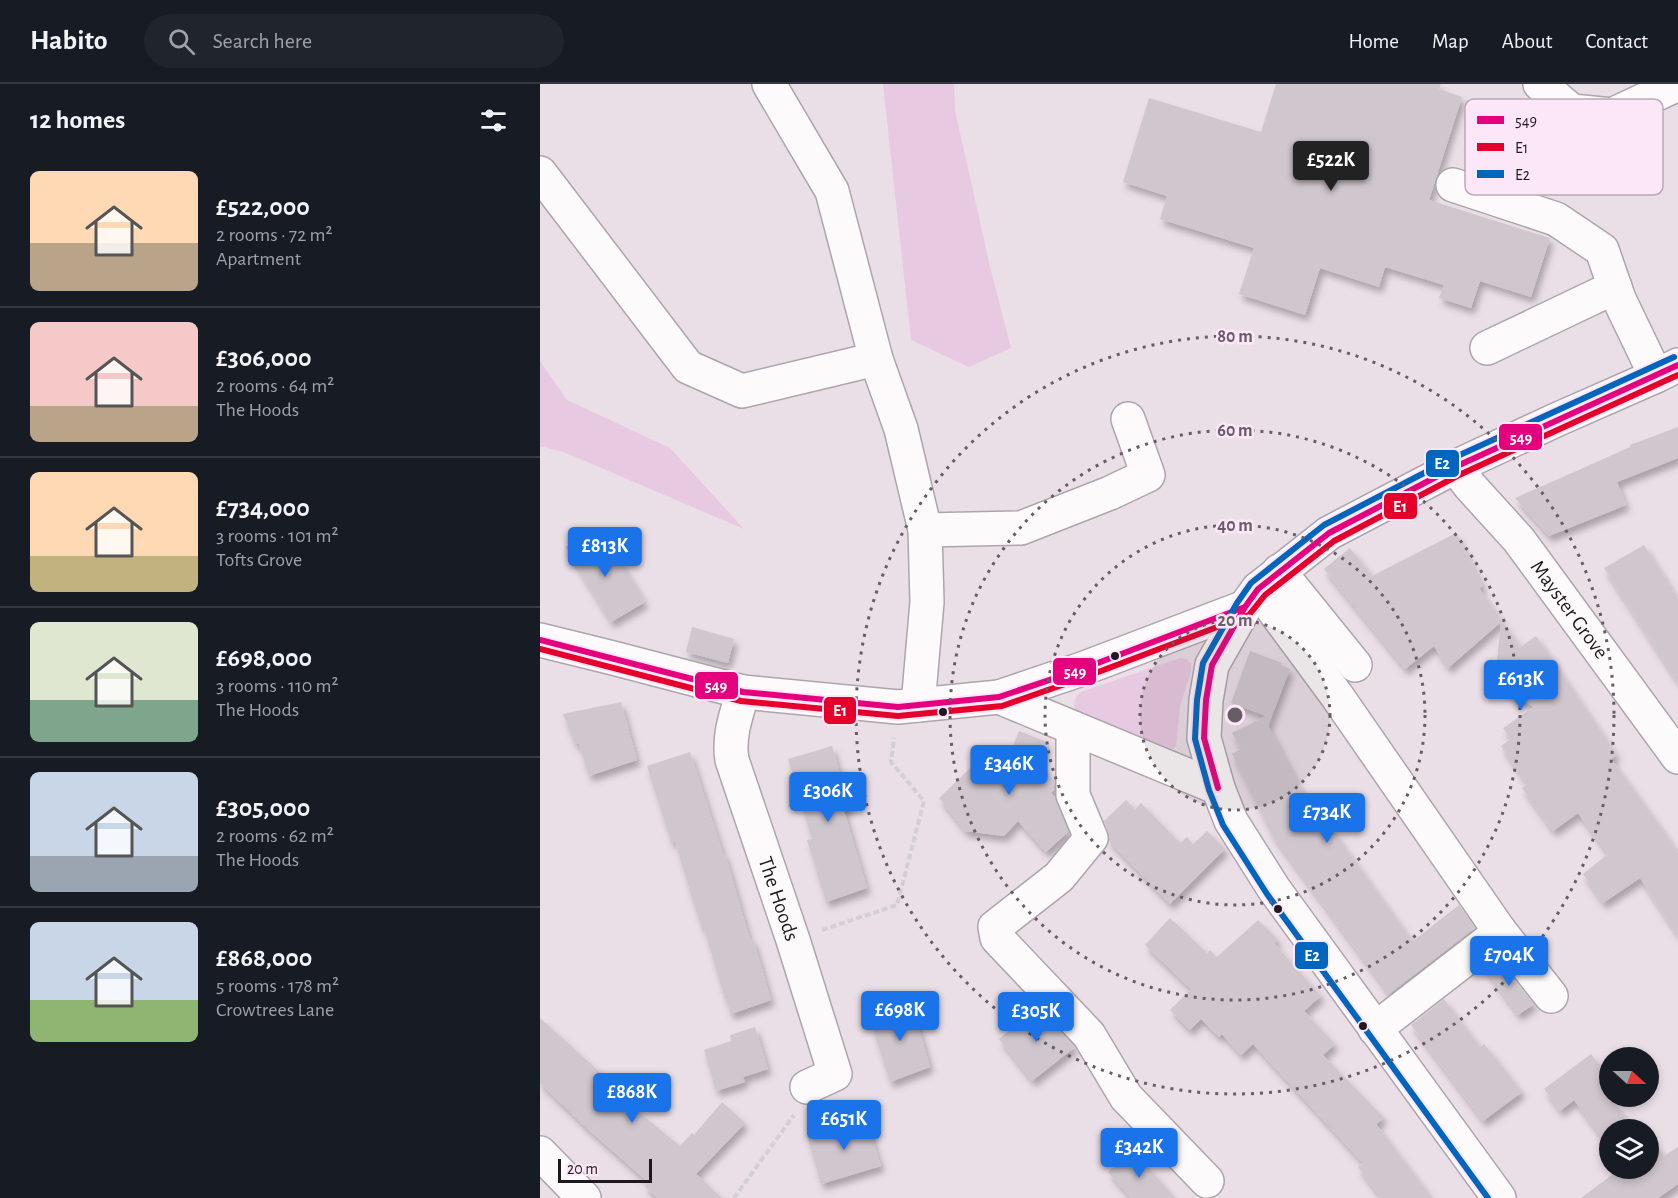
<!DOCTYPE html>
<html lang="en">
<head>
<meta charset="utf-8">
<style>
	:root { --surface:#171b24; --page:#20242c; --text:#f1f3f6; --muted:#9ea1a6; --line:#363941; --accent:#1a73e8 }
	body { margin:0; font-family:"Alegreya Sans",sans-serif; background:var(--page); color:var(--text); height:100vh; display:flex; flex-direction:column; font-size:22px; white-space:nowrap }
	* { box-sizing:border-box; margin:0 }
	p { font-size:20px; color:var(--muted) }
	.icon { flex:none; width:33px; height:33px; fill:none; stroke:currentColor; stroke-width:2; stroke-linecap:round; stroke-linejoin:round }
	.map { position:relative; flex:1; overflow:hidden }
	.details { display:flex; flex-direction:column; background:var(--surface); width:540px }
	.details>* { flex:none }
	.needle { width:39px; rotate:111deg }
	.tools { position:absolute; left:1059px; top:963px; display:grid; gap:12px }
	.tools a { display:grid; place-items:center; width:60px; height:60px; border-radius:50%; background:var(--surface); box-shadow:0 3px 9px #0003; font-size:30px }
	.scale { position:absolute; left:18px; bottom:15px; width:94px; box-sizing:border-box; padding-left:6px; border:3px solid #20181e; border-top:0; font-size:16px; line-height:21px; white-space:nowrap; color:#20181e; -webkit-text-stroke:4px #fce7f8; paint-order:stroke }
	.price { position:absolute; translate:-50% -51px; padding:0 14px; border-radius:6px; background:var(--accent); color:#fff; font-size:20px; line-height:39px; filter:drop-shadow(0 2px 3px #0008) }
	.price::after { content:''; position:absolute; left:50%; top:36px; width:18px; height:14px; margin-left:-9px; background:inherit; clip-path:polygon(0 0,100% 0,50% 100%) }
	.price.current { background:#222; color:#fff }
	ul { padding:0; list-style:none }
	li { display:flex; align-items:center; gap:18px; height:150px; padding:0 30px }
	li+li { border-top:2px solid var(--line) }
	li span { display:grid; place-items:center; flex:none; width:168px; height:120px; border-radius:9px; color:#555 }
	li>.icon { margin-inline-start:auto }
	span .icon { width:72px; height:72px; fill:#fffc; stroke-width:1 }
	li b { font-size:26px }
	h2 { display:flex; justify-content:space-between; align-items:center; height:72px; padding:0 30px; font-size:26px }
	header { display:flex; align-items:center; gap:36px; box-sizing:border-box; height:84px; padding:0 30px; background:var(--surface); border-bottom:2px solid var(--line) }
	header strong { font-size:28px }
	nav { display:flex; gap:33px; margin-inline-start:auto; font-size:21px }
	.search { width:420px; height:54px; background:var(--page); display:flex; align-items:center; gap:15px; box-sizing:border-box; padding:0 21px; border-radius:33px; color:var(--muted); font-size:22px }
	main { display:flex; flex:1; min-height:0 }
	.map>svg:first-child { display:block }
	.green { fill:#e7c9e1 }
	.building { fill:#cfc6ce; filter:url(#shadow) }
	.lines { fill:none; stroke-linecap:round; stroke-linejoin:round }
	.minor-casing { stroke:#aea5ac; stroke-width:36 }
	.major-casing { stroke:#aea5ac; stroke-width:36 }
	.path { stroke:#d3d0d3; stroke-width:4; stroke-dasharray:6 3; stroke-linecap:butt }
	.minor { stroke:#fcfafb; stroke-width:33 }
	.major { stroke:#fcfafb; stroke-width:33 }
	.bus-1-casing { stroke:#fce7f8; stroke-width:10 }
	.bus-2-casing { stroke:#fce7f8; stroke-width:10 }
	.bus-3-casing { stroke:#fce7f8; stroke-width:10 }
	.bus-1 { stroke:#e5007d; stroke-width:6 }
	.bus-2 { stroke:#e4002b; stroke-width:6 }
	.bus-3 { stroke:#0065bd; stroke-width:6 }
	.ring { fill:none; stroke:#675d64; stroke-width:3; stroke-dasharray:3 6 }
	.bus-dot { fill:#20181e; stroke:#fce7f8; stroke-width:2 }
	.labels { text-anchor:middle; stroke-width:5; stroke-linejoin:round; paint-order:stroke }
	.street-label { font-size:21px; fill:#20181e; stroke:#fce7f8 }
	.key { fill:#fce7f8; stroke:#baa9b7; stroke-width:1.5 }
	.key-label { font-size:16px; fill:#20181e }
	.centre { fill:#675d64; stroke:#fce7f8; stroke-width:3 }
	.ring-label { font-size:18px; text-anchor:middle; font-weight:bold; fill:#675d64; stroke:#fce7f8; stroke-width:5; stroke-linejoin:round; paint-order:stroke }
	.line-badge { stroke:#fce7f8; stroke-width:2 }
	.badge-label { font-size:16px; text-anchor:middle; font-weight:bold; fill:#fff }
</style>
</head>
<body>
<header>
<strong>Habito</strong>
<div class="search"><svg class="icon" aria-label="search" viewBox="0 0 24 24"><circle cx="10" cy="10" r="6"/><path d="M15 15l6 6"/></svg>Search here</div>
<nav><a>Home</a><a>Map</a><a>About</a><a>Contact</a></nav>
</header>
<main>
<section class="details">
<h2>12 homes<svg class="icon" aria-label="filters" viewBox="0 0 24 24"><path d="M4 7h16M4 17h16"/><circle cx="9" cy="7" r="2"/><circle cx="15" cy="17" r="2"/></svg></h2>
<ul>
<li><span style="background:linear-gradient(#ffd9b3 60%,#b9a48a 0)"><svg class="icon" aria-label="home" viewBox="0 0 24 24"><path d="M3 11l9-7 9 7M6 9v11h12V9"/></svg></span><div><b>£522,000</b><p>2 rooms · 72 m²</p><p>Apartment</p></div></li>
<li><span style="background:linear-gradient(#f6c9c9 70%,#b9a48a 0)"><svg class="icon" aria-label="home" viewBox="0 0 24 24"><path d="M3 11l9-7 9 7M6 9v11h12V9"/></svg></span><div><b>£306,000</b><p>2 rooms · 64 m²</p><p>The Hoods</p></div></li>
<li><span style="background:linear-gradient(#ffd9b3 70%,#c2b280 0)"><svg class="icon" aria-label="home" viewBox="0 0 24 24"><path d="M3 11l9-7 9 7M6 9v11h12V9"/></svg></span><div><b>£734,000</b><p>3 rooms · 101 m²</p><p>Tofts Grove</p></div></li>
<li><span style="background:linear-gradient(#dfe7d0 65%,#7fa58c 0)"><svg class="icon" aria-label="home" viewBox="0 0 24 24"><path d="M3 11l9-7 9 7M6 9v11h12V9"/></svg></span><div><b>£698,000</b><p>3 rooms · 110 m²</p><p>The Hoods</p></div></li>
<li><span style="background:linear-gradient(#c9d6e8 70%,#9aa5b1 0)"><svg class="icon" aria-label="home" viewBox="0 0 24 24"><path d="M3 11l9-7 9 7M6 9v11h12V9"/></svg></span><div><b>£305,000</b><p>2 rooms · 62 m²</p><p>The Hoods</p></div></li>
<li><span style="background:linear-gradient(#c9d6e8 65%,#8fb573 0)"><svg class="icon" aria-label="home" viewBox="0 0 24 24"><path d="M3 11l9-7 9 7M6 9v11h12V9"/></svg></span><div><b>£868,000</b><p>5 rooms · 178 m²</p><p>Crowtrees Lane</p></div></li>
</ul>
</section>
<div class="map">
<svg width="1138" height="1114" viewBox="0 0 1138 1114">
	<defs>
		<filter id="shadow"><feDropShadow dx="3.5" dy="6" stdDeviation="3" flood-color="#0004"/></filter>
	</defs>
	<rect width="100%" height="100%" fill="#eadee7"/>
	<path class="green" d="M343 0H414L415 27 451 187 471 264 429 283 371 256Z
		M0 277 27 316 130 364 204 445 24 368 0 362Z
		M640 574 647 575 651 580V587L640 622 636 662 633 665 536 627C532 619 535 613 541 608Z"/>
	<path class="building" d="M736 0H901L899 5 922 13 889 116 1010 154 991 213 940 197 931 224 899 214 904 201 845 183 839 203 780 184 765 231 699 210 714 164 620 135 627 112 583 98 609 14 721 48Z
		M1138 343V374L1077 398 1086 421 1009 452 975 414 1041 385 1090 363V361Z
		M49 449 66 478 77 471 105 518 71 538 25 463Z
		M916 449 943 502 939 504 980 563 996 552 1077 671 1071 675 1117 738 1138 769V852L1100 794 1063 819 1043 790 1068 770 1038 729 1013 747 982 704 987 700 961 662 971 655 963 644 994 623 960 604 955 597 961 538 908 584 894 562 865 585 784 485 810 464 832 492Z
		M1104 461 1138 515V599L1064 484Z
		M152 543 194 555 188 579 146 568Z
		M710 567 742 579 741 581 750 585 728 642 761 705 784 744 789 741 870 854 873 857 919 821 935 844 849 910 735 755 692 670 701 665 692 649 726 632 691 619Z
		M81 618 97 676 49 692 39 660H35L23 630Z
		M479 647 507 658 498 678 514 696V706L511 709 515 713 528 748 506 768 478 737 464 752 425 747 399 714 439 676 446 684 473 662Z
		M292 662 310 724 304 727 327 804 286 818 267 756 272 755 248 675Z
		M150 668 183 770H185L210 856 213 855 231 916 191 930 180 899 164 844H162L152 814 135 757 131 758 107 682Z
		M586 716 595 725 601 719 640 759 647 753 653 760 667 747 685 765 630 820 569 757 568 747 564 737Z
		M630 834 667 869 670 866 677 873 718 836 738 856 734 859 781 912 764 927 795 960 783 971 844 1034 836 1040 892 1114H841L818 1083 823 1079 713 960 701 971 682 950 679 953 661 935 650 946 630 926 651 905 605 861Z
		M957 874 994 920 978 931 944 884Z
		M904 915 940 963 944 960 982 1008 943 1037 871 941Z
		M493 919 535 963 492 997 459 955 483 936 478 930Z
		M372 920 390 983 350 998 329 933Z
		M0 934 82 1008 79 1012 140 1062 152 1049 154 1051 182 1018 205 1039 156 1090 182 1114H117L105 1102 108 1098 50 1047 0 999Z
		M215 943 228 985 203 993 205 998 176 1007 164 966 191 957 190 951Z
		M1051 970 1070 996V1013L1094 1046H1070V1067L1062 1056 1063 1055 1034 1016 1020 1027 1004 1005Z
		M325 1033 341 1082 281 1100 267 1052Z
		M1113 1058 1124 1072 1138 1063V1100L1118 1114H1041L1081 1084H1108V1062Z
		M593 1067 607 1082 635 1114H591L568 1088Z"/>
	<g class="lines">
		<g class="minor-casing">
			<g id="minor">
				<path d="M229 0 292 107 336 275 361 345 385 446 387 518 378 621"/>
				<path d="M1000 0 1032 27 1072 31 1138 0"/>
				<path d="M0 89 148 283 202 307 336 275"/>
				<path d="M913 101 1016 135 1062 166 1079 215 1116 292"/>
				<path d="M947 264 1075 203"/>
				<path id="s1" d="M915 383 930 402 979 456 1138 673"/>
				<path d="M385 446 481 444 570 409 608 391 588 335"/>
				<path d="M739 487 815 581"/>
				<path d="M718 505 797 612 959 846 950 856 835 945"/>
				<path d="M0 556 73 574 203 608 358 623 459 613 542 585 705 523"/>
				<path id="s2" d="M203 608C196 631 188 653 192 676L253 856 295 990 267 1003"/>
				<path d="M459 613 678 704"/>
				<path d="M533 644V711L551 754 519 793 455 843 457 854 549 951 586 1013 667 1097"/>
				<path d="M959 846 1011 912"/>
				<path d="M959 1114 734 805 691 737 678 704 664 654 666 616 672 581 705 523 718 505 789 449 915 383 1016 336 1116 292 1138 281"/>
			</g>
		</g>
		<g class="major-casing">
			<path id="major" d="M0 1069 44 1114"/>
		</g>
		<path class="path" d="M282 846 357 821 384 717 351 678 354 654
			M194 1114 254 1031"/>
		<use href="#minor" class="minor"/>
		<use href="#major" class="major"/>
		<g class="bus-1-casing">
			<path id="bus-1" d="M0 556 203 608 358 623 459 613 542 585 705 523
				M678 704 664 654 666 616 672 581 705 523 718 505 789 449 915 383 1138 281"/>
		</g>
		<g class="bus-2-casing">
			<path id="bus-2" d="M0 565 201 617 358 632 462 622 545 593 709 531 725 511 794 457 919 391 1138 291"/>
		</g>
		<g class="bus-3-casing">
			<path id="bus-3" d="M948 1114 727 810 683 741 669 706 655 655 657 616 663 579 697 519 711 499 784 441 911 375 1134 273"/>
		</g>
		<use href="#bus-1" class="bus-1"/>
		<use href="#bus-2" class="bus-2"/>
		<use href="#bus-3" class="bus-3"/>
	</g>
	<circle cx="695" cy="631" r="95" fill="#675d64" fill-opacity=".12"/>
	<g class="ring">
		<circle cx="695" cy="631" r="95"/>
		<circle cx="695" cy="631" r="190"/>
		<circle cx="695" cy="631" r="285"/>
		<circle cx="695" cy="631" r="379"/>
	</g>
	<g class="bus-dot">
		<circle cx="575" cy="572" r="5"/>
		<circle cx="403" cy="628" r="5"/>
		<circle cx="738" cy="825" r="5"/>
		<circle cx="823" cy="942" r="5"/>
	</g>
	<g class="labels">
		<g class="street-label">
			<text dy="7" stroke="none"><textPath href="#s1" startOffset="183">Mayster Grove</textPath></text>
			<text dy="7" stroke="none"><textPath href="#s2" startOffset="216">The Hoods</textPath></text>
		</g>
	</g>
	<rect x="925" y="15" width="198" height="96" rx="9" class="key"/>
	<rect x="937" y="32" width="27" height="8" fill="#e5007d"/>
	<rect x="937" y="59" width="27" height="8" fill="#e4002b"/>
	<rect x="937" y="86" width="27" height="8" fill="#0065bd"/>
	<g class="key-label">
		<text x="975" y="42">549</text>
		<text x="975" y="69">E1</text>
		<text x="975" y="96">E2</text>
	</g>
	<circle cx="695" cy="631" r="9" class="centre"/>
	<g class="ring-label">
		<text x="695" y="258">80 m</text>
		<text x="695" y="352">60 m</text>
		<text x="695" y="447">40 m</text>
		<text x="695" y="542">20 m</text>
	</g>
	<g class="line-badge">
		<rect x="958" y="339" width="45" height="28" rx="6" fill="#e5007d"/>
		<rect x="885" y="365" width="35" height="29" rx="6" fill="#0065bd"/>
		<rect x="843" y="408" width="35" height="28" rx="6" fill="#e4002b"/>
		<rect x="512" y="573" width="45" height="29" rx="6" fill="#e5007d"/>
		<rect x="154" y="587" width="45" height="29" rx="6" fill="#e5007d"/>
		<rect x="283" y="612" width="34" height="29" rx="6" fill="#e4002b"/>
		<rect x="754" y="857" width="35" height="29" rx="6" fill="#0065bd"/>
	</g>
	<g class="badge-label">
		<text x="981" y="359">549</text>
		<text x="902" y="385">E2</text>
		<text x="860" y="428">E1</text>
		<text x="535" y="593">549</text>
		<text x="176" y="607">549</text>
		<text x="300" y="632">E1</text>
		<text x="772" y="877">E2</text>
	</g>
</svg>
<div class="tools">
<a><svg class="needle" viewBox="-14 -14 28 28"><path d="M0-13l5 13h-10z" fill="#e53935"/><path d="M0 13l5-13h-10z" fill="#9ea1a6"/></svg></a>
<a><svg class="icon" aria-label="layers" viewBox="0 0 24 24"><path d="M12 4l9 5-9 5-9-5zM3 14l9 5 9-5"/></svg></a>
</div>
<div class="scale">20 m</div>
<b class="price current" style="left:791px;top:108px">£522K</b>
<b class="price" style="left:65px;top:494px">£813K</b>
<b class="price" style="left:981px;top:627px">£613K</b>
<b class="price" style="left:469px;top:712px">£346K</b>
<b class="price" style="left:288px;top:739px">£306K</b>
<b class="price" style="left:787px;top:760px">£734K</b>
<b class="price" style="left:969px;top:903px">£704K</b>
<b class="price" style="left:360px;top:958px">£698K</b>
<b class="price" style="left:496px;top:959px">£305K</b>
<b class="price" style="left:92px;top:1040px">£868K</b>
<b class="price" style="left:304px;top:1067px">£651K</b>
<b class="price" style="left:599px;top:1095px">£342K</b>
</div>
</main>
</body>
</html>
